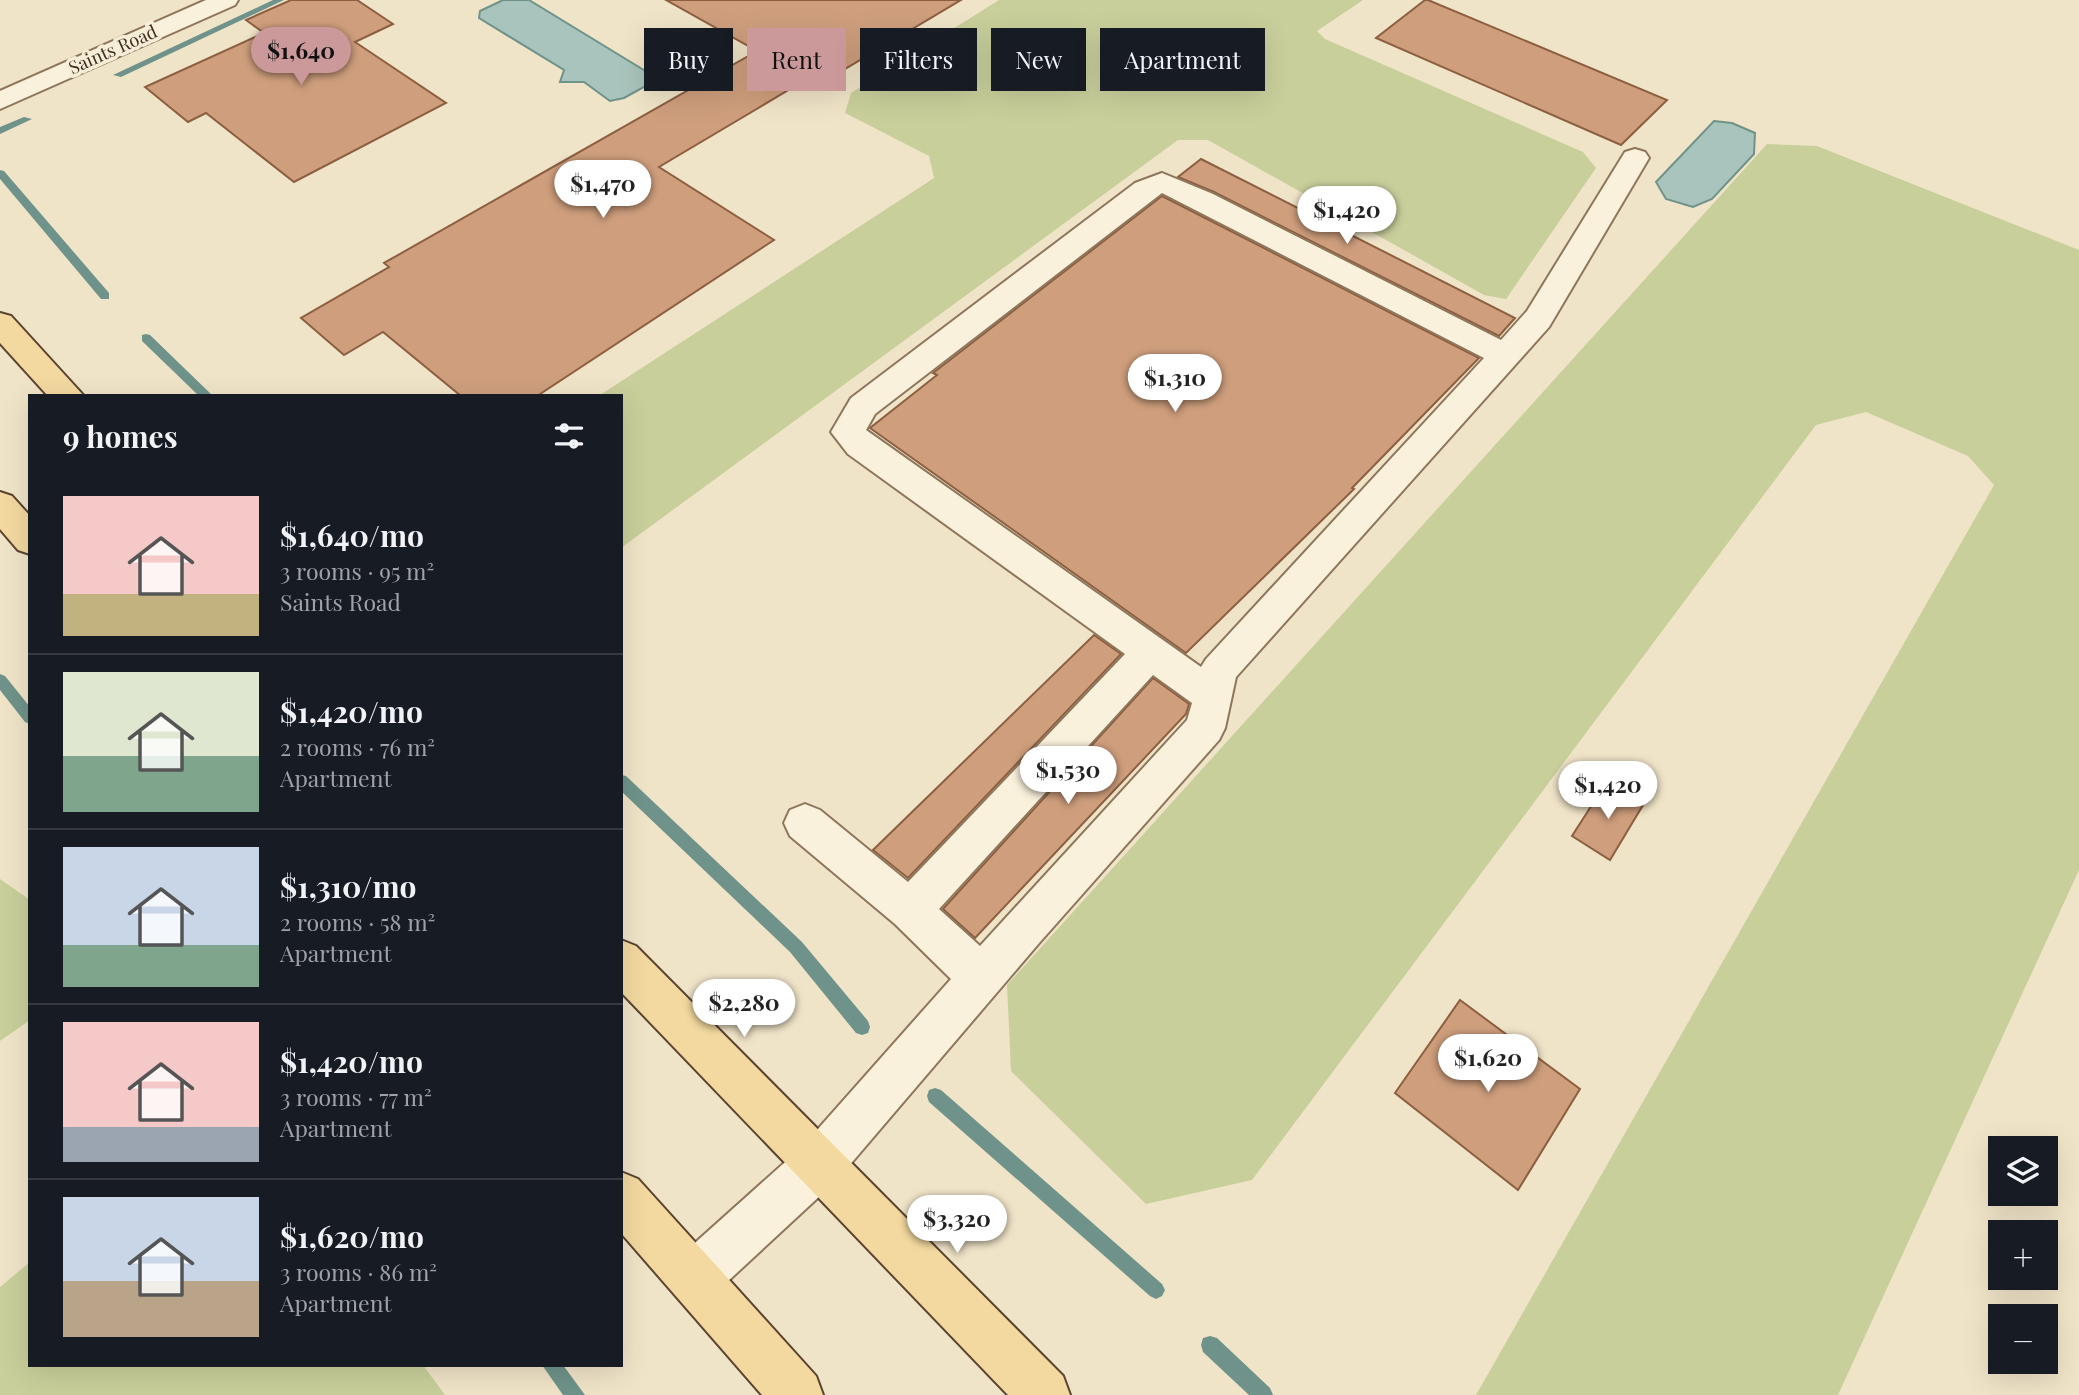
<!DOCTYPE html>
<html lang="en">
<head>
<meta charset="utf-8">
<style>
	:root { --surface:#171b24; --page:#20242c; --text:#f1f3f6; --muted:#9ea1a6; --line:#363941; --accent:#cc999b }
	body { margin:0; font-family:"Playfair Display",serif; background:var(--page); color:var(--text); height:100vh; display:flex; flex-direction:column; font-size:26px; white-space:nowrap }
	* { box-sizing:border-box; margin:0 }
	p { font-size:23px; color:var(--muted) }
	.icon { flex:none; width:38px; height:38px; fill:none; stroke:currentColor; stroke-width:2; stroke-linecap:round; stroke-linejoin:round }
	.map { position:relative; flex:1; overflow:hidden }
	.sheet { position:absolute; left:28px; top:394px; width:595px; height:973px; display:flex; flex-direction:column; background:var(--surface); border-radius:0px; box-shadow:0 7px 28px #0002 }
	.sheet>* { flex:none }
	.top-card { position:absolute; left:644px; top:28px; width:665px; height:63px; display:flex; gap:14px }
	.buttons { position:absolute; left:1988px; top:1136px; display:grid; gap:14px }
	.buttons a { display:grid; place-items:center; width:70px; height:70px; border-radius:0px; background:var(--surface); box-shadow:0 7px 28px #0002; font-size:35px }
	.price { position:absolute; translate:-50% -60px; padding:0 16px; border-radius:24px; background:#fff; color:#222; font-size:23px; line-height:46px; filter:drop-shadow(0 2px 4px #0008) }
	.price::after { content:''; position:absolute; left:50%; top:42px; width:21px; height:16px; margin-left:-10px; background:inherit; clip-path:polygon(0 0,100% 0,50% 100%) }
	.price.selected { background:var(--accent); color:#111 }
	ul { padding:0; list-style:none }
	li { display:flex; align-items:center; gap:21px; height:175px; padding:0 35px }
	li+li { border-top:2px solid var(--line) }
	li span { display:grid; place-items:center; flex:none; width:196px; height:140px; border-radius:0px; color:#555 }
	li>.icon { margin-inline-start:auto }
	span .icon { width:84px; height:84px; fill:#fffc; stroke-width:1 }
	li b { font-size:30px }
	h2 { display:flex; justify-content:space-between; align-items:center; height:84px; padding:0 35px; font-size:30px }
	.chip { padding:0 24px; border-radius:0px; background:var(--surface); box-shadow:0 7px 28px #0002; font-size:24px; line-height:63px }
	.chip.selected { background:var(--accent); color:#111 }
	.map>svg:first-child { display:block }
	.green { fill:#c9cf9b }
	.water { fill:#a9c4bc; stroke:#6f938a; stroke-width:2 }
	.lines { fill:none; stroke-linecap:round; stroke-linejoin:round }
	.stream { fill:#6f938a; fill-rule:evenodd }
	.building { fill:#cf9f7d; stroke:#8d5f41; stroke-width:2 }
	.minor-casing { stroke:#8d765c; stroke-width:4 }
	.major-casing { stroke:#5b4430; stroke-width:4 }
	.minor { fill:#faf1dc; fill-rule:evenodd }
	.major { fill:#f3d9a0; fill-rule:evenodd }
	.labels { text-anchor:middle; stroke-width:7; stroke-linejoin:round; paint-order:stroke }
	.far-street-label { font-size:18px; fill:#3d2e20; stroke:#f7eed8 }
</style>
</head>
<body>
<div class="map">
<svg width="2079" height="1395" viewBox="0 0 2079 1395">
	<rect width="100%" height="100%" fill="#f0e4c8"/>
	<path class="green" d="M999 0H1363L1317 31 1325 39 1583 152 1596 168 1506 299 1484 295 1208 140H1178L621 548V396L600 395 934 178 929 156 845 113 851 93Z
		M1767 144 1817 146 2079 250V870L1838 1395H1476L1994 485 1968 456 1866 412 1816 425 1252 1180 1146 1204 1011 1071 1007 985Z
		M0 879 30 900V1020L0 1041Z
		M30 1262V1365H423L445 1395H0V1287Z"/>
	<path class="water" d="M503 0H529L652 75 653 82 624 98 610 101 584 82H560L564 70 479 18 480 11Z
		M1714 121 1732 123 1755 133 1754 154 1712 199 1693 207 1666 199 1656 182Z"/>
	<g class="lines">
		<path class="stream" d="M273 0H284L121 77 113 75Z
			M24 117 32 119 0 134V127Z
			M0 170 4 171 109 293V299H101L0 179Z
			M146 334 150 335 213 396H199L142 341V335Z
			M0 674 5 676 30 707V724L25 722 0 690Z
			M621 775 626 776 802 942 868 1021 870 1027 868 1033 862 1035 856 1033 790 952 621 791Z
			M935 1088 941 1090 1162 1284 1165 1290 1162 1296 1156 1299 1150 1296 929 1102 927 1096 929 1090Z
			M1210 1336 1217 1338 1270 1388 1273 1395H1249L1203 1352 1201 1345 1203 1338Z
			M542 1365H563L585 1395H563Z"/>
	</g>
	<path class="building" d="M291 0H357L393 24 355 42 446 103 294 182 206 113 188 122 145 87 264 33 246 20Z
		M666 0H961L818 85 807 79 659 167 774 240 537 396H461L383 332 344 355 301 318 389 267 384 263 757 51Z
		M1425 0H1428L1667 100 1621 145 1376 38Z
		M1201 159 1515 318 1499 336 1214 192 1178 177Z
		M1162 196 1479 358 1352 488 1354 489 1186 653 870 428 937 375 933 373Z
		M1094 635 1121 654 908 878 873 850Z
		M1153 678 1189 704 1186 714 975 938 943 909Z
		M1606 783 1643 805 1610 860 1572 836Z
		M1460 1000 1580 1089 1518 1190 1395 1093Z"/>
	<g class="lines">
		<g class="minor-casing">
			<path id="minor" d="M206 0H238L235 5 0 109V91Z
				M1635 149 1645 152 1649 158 1549 327 1236 677 1225 728 1219 740 1040 942 836 1181 713 1295 695 1302 677 1295 670 1277 677 1259 802 1147 951 979 895 924 790 836 784 823 790 810 805 804 820 810 908 882 1125 654 848 454 831 432 851 398 1135 183 1162 173 1213 194 1501 340 1527 311 1625 152ZM1162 193 1484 358 1206 659 1201 667 866 430 875 414ZM1153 675 1192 703 1187 720 980 946 939 909Z"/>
		</g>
		<g class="major-casing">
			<path id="major" d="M0 313 11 316 84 396H48L0 343Z
				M0 492 12 496 30 516V554L18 550 0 529Z
				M621 940 636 946 1063 1376 1070 1395H1008L621 992Z
				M621 1172 638 1179 816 1376 823 1395H762L621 1233Z"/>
		</g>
		<use href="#minor" class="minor"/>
		<use href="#major" class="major"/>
	</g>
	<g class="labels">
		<g class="far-street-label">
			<text transform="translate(113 50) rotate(-24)" y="6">Saints Road</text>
		</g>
	</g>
</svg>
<div class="buttons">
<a><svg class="icon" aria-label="layers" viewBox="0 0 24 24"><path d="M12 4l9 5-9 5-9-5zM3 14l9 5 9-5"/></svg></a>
<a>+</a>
<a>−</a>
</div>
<b class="price selected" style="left:301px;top:87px">$1,640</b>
<b class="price" style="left:603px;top:220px">$1,470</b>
<b class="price" style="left:1347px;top:246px">$1,420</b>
<b class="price" style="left:1175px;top:414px">$1,310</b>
<b class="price" style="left:1068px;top:806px">$1,530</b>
<b class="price" style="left:1608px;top:821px">$1,420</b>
<b class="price" style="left:744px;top:1039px">$2,280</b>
<b class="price" style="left:1488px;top:1094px">$1,620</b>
<b class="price" style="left:957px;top:1255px">$3,320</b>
<div class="top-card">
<a class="chip">Buy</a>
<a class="chip selected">Rent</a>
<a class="chip">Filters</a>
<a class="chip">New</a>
<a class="chip">Apartment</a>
</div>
<section class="sheet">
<h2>9 homes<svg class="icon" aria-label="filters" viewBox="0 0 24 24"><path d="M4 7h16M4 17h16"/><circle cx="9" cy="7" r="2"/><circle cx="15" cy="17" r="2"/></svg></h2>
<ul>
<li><span style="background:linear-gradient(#f6c9c9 70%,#c2b280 0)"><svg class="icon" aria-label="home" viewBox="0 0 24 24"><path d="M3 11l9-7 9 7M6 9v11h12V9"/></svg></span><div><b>$1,640/mo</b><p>3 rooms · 95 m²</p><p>Saints Road</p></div></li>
<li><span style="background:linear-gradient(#dfe7d0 60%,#7fa58c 0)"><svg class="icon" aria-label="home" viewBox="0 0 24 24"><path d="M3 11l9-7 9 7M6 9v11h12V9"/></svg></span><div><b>$1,420/mo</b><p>2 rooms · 76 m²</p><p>Apartment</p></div></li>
<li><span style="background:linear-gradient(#c9d6e8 70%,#7fa58c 0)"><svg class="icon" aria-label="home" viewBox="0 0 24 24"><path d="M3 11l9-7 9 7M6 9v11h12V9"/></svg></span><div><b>$1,310/mo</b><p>2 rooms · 58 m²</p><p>Apartment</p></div></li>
<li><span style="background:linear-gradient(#f6c9c9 75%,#9aa5b1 0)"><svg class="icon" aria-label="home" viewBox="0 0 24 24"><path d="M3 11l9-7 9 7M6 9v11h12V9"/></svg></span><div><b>$1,420/mo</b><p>3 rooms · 77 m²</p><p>Apartment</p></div></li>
<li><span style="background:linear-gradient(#c9d6e8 60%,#b9a48a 0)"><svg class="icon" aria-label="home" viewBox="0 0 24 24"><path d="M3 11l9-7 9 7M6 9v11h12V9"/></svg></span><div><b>$1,620/mo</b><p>3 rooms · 86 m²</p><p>Apartment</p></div></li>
</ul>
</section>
</div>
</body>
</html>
